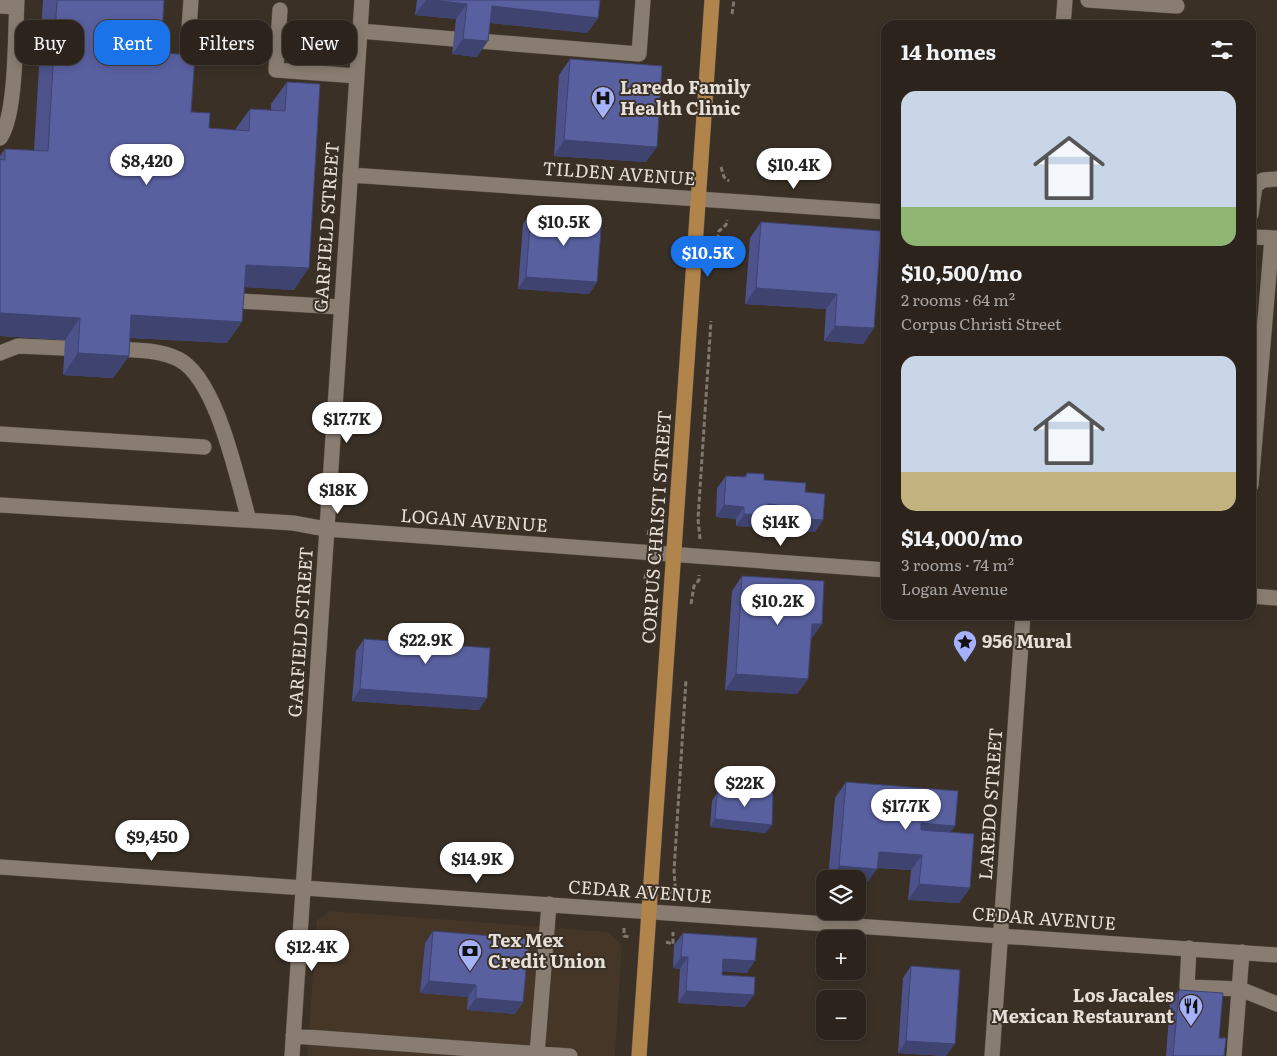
<!DOCTYPE html>
<html lang="en">
<head>
<meta charset="utf-8">
<style>
	:root { --surface:#2c241c; --page:#342c25; --text:#f1f3f6; --muted:#a6a4a3; --line:#48413b; --accent:#1a73e8 }
	body { margin:0; font-family:Literata,serif; background:var(--page); color:var(--text); height:100vh; display:flex; flex-direction:column; font-size:19px; white-space:nowrap }
	* { box-sizing:border-box; margin:0 }
	p { font-size:16px; color:var(--muted) }
	.icon { flex:none; width:28px; height:28px; fill:none; stroke:currentColor; stroke-width:2; stroke-linecap:round; stroke-linejoin:round }
	.map { position:relative; flex:1; overflow:hidden }
	.details { position:absolute; left:881px; top:20px; width:375px; height:600px; display:flex; flex-direction:column; background:var(--surface); border-radius:15px; box-shadow:0 2px 8px #0003,0 0 0 1px var(--line) }
	.details>* { flex:none }
	.hud { position:absolute; left:15px; top:20px; width:475px; height:45px; display:flex; gap:10px }
	.controls { position:absolute; left:816px; top:870px; display:grid; gap:10px }
	.controls a { display:grid; place-items:center; width:50px; height:50px; border-radius:10px; background:var(--surface); box-shadow:0 2px 8px #0003,0 0 0 1px var(--line); font-size:25px }
	.price { position:absolute; translate:-50% -42px; padding:0 11px; border-radius:18px; background:#fff; color:#222; font-size:16px; line-height:32px; filter:drop-shadow(0 1px 2px #0008) }
	.price::after { content:''; position:absolute; left:50%; top:30px; width:15px; height:11px; margin-left:-8px; background:inherit; clip-path:polygon(0 0,100% 0,50% 100%) }
	.price.selected { background:var(--accent); color:#fff }
	ul { padding:0; list-style:none }
	li { display:grid; align-content:center; gap:10px; height:265px; padding:0 20px }
	li span { display:grid; place-items:center; height:155px; border-radius:15px; color:#555 }
	li>.icon { margin-inline-start:auto }
	span .icon { width:90px; height:90px; fill:#fffc; stroke-width:1 }
	li b { font-size:21px }
	h2 { display:flex; justify-content:space-between; align-items:center; height:60px; padding:0 20px; font-size:21px }
	.chip { padding:0 18px; border-radius:15px; background:var(--surface); box-shadow:0 2px 8px #0003,0 0 0 1px var(--line); font-size:18px; line-height:45px }
	.chip.selected { background:var(--accent); color:#fff }
	.map>svg:first-child { display:block }
	.built { fill:#453627 }
	.lines { fill:none; stroke-linecap:round; stroke-linejoin:round }
	.minor-casing { stroke:#544c43; stroke-width:16 }
	.major-casing { stroke:#544c43; stroke-width:16 }
	.path { stroke:#80786f; stroke-width:3; stroke-dasharray:5 2.5; stroke-linecap:butt }
	.minor { stroke:#897d71; stroke-width:15 }
	.major { stroke:#b1844b; stroke-width:15 }
	.wall { fill:#4d538a }
	.shaded-wall { fill:#3e4370 }
	.building { fill:#5960a0; stroke:#3e4370 }
	.labels { text-anchor:middle; stroke-width:4; stroke-linejoin:round; paint-order:stroke }
	.poi-label { font-size:18px; font-weight:bold; fill:#e7e0d9; stroke:#3a3026; text-anchor:start }
	.street-label { font-size:18px; fill:#e7e0d9; stroke:#3a3026 }
</style>
</head>
<body>
<div class="map">
<svg width="1277" height="1056" viewBox="0 0 1277 1056">
	<rect width="100%" height="100%" fill="#3a3026"/>
	<path class="built" d="M330 911 608 932 622 946 615 1056H307L317 920Z"/>
	<g class="lines">
		<g class="minor-casing">
			<path id="minor" d="M1088 0 1177 6
				M0 6 16 7
				M280 10 276 70 357 76
				M1063 25 1065 0
				M360 31 454 39
				M479 41 639 54 643 0
				M186 70 191 0
				M0 138C17 115 15 32 17 0
				M350 175 886 212
				M1251 214 1255 186 1263 180 1277 179
				M1251 237 1277 238
				M240 301 340 307
				M110 349C132 350 158 349 178 359 217 378 237 479 249 520
				M0 353 18 346 85 349
				M0 434 204 447
				M1251 485 1272 238
				M0 505 293 523 326 529 886 570
				M1251 596 1277 598
				M0 867 1277 955
				M1189 948 1187 987 1240 989 1277 1004
				M293 1036 570 1056
				M537 1054 549 904
				M292 1056 362 0
				M992 1056 1023 615
				M1234 1056 1242 952"/>
		</g>
		<g class="major-casing">
			<path id="major" d="M639 1056 712 0"/>
		</g>
		<path class="path" d="M732 14 734 0
			M721 167 724 177 729 181
			M716 247 719 231 726 225 727 220
			M648 535 649 530H658
			M700 539 698 519 711 321
			M645 579 646 571
			M691 604 694 586 699 580V575
			M668 892H676
			M676 896 674 871 686 680
			M624 928V936L630 937
			M666 942 673 944V932"/>
		<use href="#minor" class="minor"/>
		<use href="#major" class="major"/>
	</g>
	<path class="wall" d="M43 0H164L161 53 191 112 209 128 235 130 250 109 271 110V104L287 82 294 290 244 287 227 343 130 338 129 356 113 378 63 375 65 340 0 336V156L5 149 34 151Z
		M417 0H600L598 18 587 33 490 23 477 57 452 54 456 19 415 15Z
		M570 59 646 162 554 156 559 75Z
		M531 212 597 282 589 294 518 289 523 224Z
		M761 222 874 328 863 344 824 341 826 309 745 304 750 238Z
		M747 473 764 480 805 492 815 532 768 529 769 517H767L759 527 736 526V519L716 517 717 488 726 476 744 477Z
		M742 576 822 624 811 639 797 694 725 690 732 591Z
		M406 627 450 645 479 710 352 701 356 651 364 639 397 642V639Z
		M846 782 955 826 950 832 970 888 959 903 908 900 911 870 877 868 866 884H858V879H828L835 798Z
		M717 793 766 833 710 827 712 801Z
		M433 931 523 1002 515 1014 467 1010 468 997 420 993 425 943Z
		M683 933 747 973 722 971V975L745 1007 678 1003 680 969 673 968 674 945Z
		M911 966 946 1056 898 1053 903 978Z
		M1179 990 1219 1038 1224 1056H1166L1170 1002Z"/>
	<path class="shaded-wall" d="M426 0H432L467 4 456 19 415 15Z
		M492 6 598 18 587 33 481 22Z
		M463 39 488 41 477 57 452 54Z
		M564 140 657 147 646 162 554 156Z
		M246 265 309 268 294 290 230 286Z
		M526 277 597 282 589 294 518 289Z
		M756 288 837 294 826 309 745 304Z
		M0 313 80 318 65 340 0 336Z
		M131 315 242 322 227 343 116 337Z
		M835 326 874 328 863 344 824 341Z
		M78 353 129 356 113 378 63 375Z
		M768 504 778 505 769 517H767L759 527 736 526 744 514Z
		M724 505 744 507 736 519 716 517Z
		M777 517 823 520 815 532 768 529Z
		M812 624H822L811 639Z
		M736 674 808 679 797 694 725 690Z
		M360 689 487 698 479 710 352 701Z
		M715 819 772 825 766 833 710 827Z
		M921 823 955 826 944 841 910 838Z
		M879 852 922 855 911 870 868 867Z
		M839 866 877 869 866 884H858V879H830Z
		M919 884 970 888 959 903 908 900Z
		M681 957H688L680 969 673 968Z
		M723 959 755 961 747 973 714 971Z
		M429 981 476 985 468 997 420 993Z
		M686 991 754 995 745 1007 678 1003Z
		M476 998 523 1002 515 1014 467 1010Z
		M906 1041 955 1044 946 1056 898 1053Z"/>
	<path class="building" d="M57 0H164L161 53 195 55 191 112 210 113 209 128 249 131 250 109 285 111 287 82 320 84 309 268 246 265 242 322 131 315 129 356 78 353 80 318 0 313V159L5 160V149L48 151Z
		M432 0H600L598 18 492 6 488 41 463 39 467 4Z
		M570 59 662 66 657 147 564 140Z
		M531 212 602 217 597 282 526 277Z
		M761 222 881 231 874 328 835 326 837 294 756 288Z
		M747 473 764 474V480L806 483 805 492 825 494 823 520 777 517 778 505 768 504V515L744 514V507L724 505 726 476 746 477Z
		M742 576 824 581 822 624H812L808 679 736 674Z
		M406 627 451 630 450 645 490 648 487 698 360 689 364 639 405 642Z
		M846 782 958 791 955 826 921 823V830L974 834 970 888 919 884 922 855 879 852 877 869 839 866Z
		M717 793H773L772 825 715 819Z
		M433 931 529 939 523 1002 476 998V985L429 981Z
		M683 933 757 938 755 961 723 959 722 975 755 977 754 995 686 991 688 957H681Z
		M911 966 960 970 955 1044 906 1041Z
		M1179 990 1223 993 1219 1038H1226L1224 1056H1173Z"/>
	<defs>
		<g id="hospital-pin" transform="scale(1.25)"><path d="M0 17L-7.5 6A9.5 9.5 0 1 1 7.5 6Z" fill="#a6b1fc" stroke="#3a3026"/><path d="M-5-5h3v3.5h4V-5h3V5h-3V1.5h-4V5h-3Z" fill="#111"/></g>
		<g id="sight-pin" transform="scale(1.25)"><path d="M0 17L-7.5 6A9.5 9.5 0 1 1 7.5 6Z" fill="#a6b1fc" stroke="#3a3026"/><path d="M0-6L1.8-2.2L6-1.7L2.9 1.2L3.7 5.4L0 3.3L-3.7 5.4L-2.9 1.2L-6-1.7L-1.8-2.2Z" fill="#111"/></g>
		<g id="bank-pin" transform="scale(1.25)"><path d="M0 17L-7.5 6A9.5 9.5 0 1 1 7.5 6Z" fill="#a6b1fc" stroke="#3a3026"/><path d="M-6-4H6V4H-6ZM0-2.3a2.3 2.3 0 1 0 0 4.6a2.3 2.3 0 1 0 0-4.6Z" fill="#111"/></g>
		<g id="restaurant-pin" transform="scale(1.25)"><path d="M0 17L-7.5 6A9.5 9.5 0 1 1 7.5 6Z" fill="#a6b1fc" stroke="#3a3026"/><path d="M-5-6h1v4h1v-4h1v4h1v-4h1v5L-1.5 .5V6h-2V.5L-5-1ZM5-6V6H3V1.5H1.5Q1.5-4 5-6Z" fill="#111"/></g>
	</defs>
	<g fill-rule="evenodd">
		<use href="#hospital-pin" x="603" y="98"/>
		<use href="#sight-pin" x="965" y="642"/>
		<use href="#bank-pin" x="470" y="951"/>
		<use href="#restaurant-pin" x="1191" y="1006"/>
	</g>
	<g class="labels">
		<g class="poi-label">
			<text x="620" y="94">Laredo Family<tspan x="620" dy="21">Health Clinic</tspan></text>
			<text x="982" y="648">956 Mural</text>
			<text x="488" y="947">Tex Mex<tspan x="488" dy="21">Credit Union</tspan></text>
			<text x="1174" y="1002" text-anchor="end">Los Jacales<tspan x="1174" dy="21">Mexican Restaurant</tspan></text>
		</g>
		<g class="street-label">
			<text transform="translate(619 174) rotate(4)" y="6">TILDEN AVENUE</text>
			<text transform="translate(327 227) rotate(-86)" y="6">GARFIELD STREET</text>
			<text transform="translate(474 521) rotate(4)" y="6">LOGAN AVENUE</text>
			<text transform="translate(657 527) rotate(-86)" y="6">CORPUS CHRISTI STREET</text>
			<text transform="translate(301 632) rotate(-86)" y="6">GARFIELD STREET</text>
			<text transform="translate(991 804) rotate(-86)" y="6">LAREDO STREET</text>
			<text transform="translate(640 892) rotate(4)" y="6">CEDAR AVENUE</text>
			<text transform="translate(1044 919) rotate(4)" y="6">CEDAR AVENUE</text>
		</g>
	</g>
</svg>
<div class="controls">
<a><svg class="icon" aria-label="layers" viewBox="0 0 24 24"><path d="M12 4l9 5-9 5-9-5zM3 14l9 5 9-5"/></svg></a>
<a>+</a>
<a>−</a>
</div>
<b class="price" style="left:147px;top:186px">$8,420</b>
<b class="price" style="left:794px;top:190px">$10.4K</b>
<b class="price" style="left:564px;top:247px">$10.5K</b>
<b class="price selected" style="left:708px;top:278px">$10.5K</b>
<b class="price" style="left:347px;top:444px">$17.7K</b>
<b class="price" style="left:338px;top:515px">$18K</b>
<b class="price" style="left:781px;top:547px">$14K</b>
<b class="price" style="left:778px;top:626px">$10.2K</b>
<b class="price" style="left:426px;top:665px">$22.9K</b>
<b class="price" style="left:745px;top:808px">$22K</b>
<b class="price" style="left:906px;top:831px">$17.7K</b>
<b class="price" style="left:152px;top:862px">$9,450</b>
<b class="price" style="left:477px;top:884px">$14.9K</b>
<b class="price" style="left:312px;top:972px">$12.4K</b>
<div class="hud">
<a class="chip">Buy</a>
<a class="chip selected">Rent</a>
<a class="chip">Filters</a>
<a class="chip">New</a>
</div>
<section class="details">
<h2>14 homes<svg class="icon" aria-label="filters" viewBox="0 0 24 24"><path d="M4 7h16M4 17h16"/><circle cx="9" cy="7" r="2"/><circle cx="15" cy="17" r="2"/></svg></h2>
<ul>
<li><span style="background:linear-gradient(#c9d6e8 75%,#8fb573 0)"><svg class="icon" aria-label="home" viewBox="0 0 24 24"><path d="M3 11l9-7 9 7M6 9v11h12V9"/></svg></span><div><b>$10,500/mo</b><p>2 rooms · 64 m²</p><p>Corpus Christi Street</p></div></li>
<li><span style="background:linear-gradient(#c9d6e8 75%,#c2b280 0)"><svg class="icon" aria-label="home" viewBox="0 0 24 24"><path d="M3 11l9-7 9 7M6 9v11h12V9"/></svg></span><div><b>$14,000/mo</b><p>3 rooms · 74 m²</p><p>Logan Avenue</p></div></li>
</ul>
</section>
</div>
</body>
</html>
